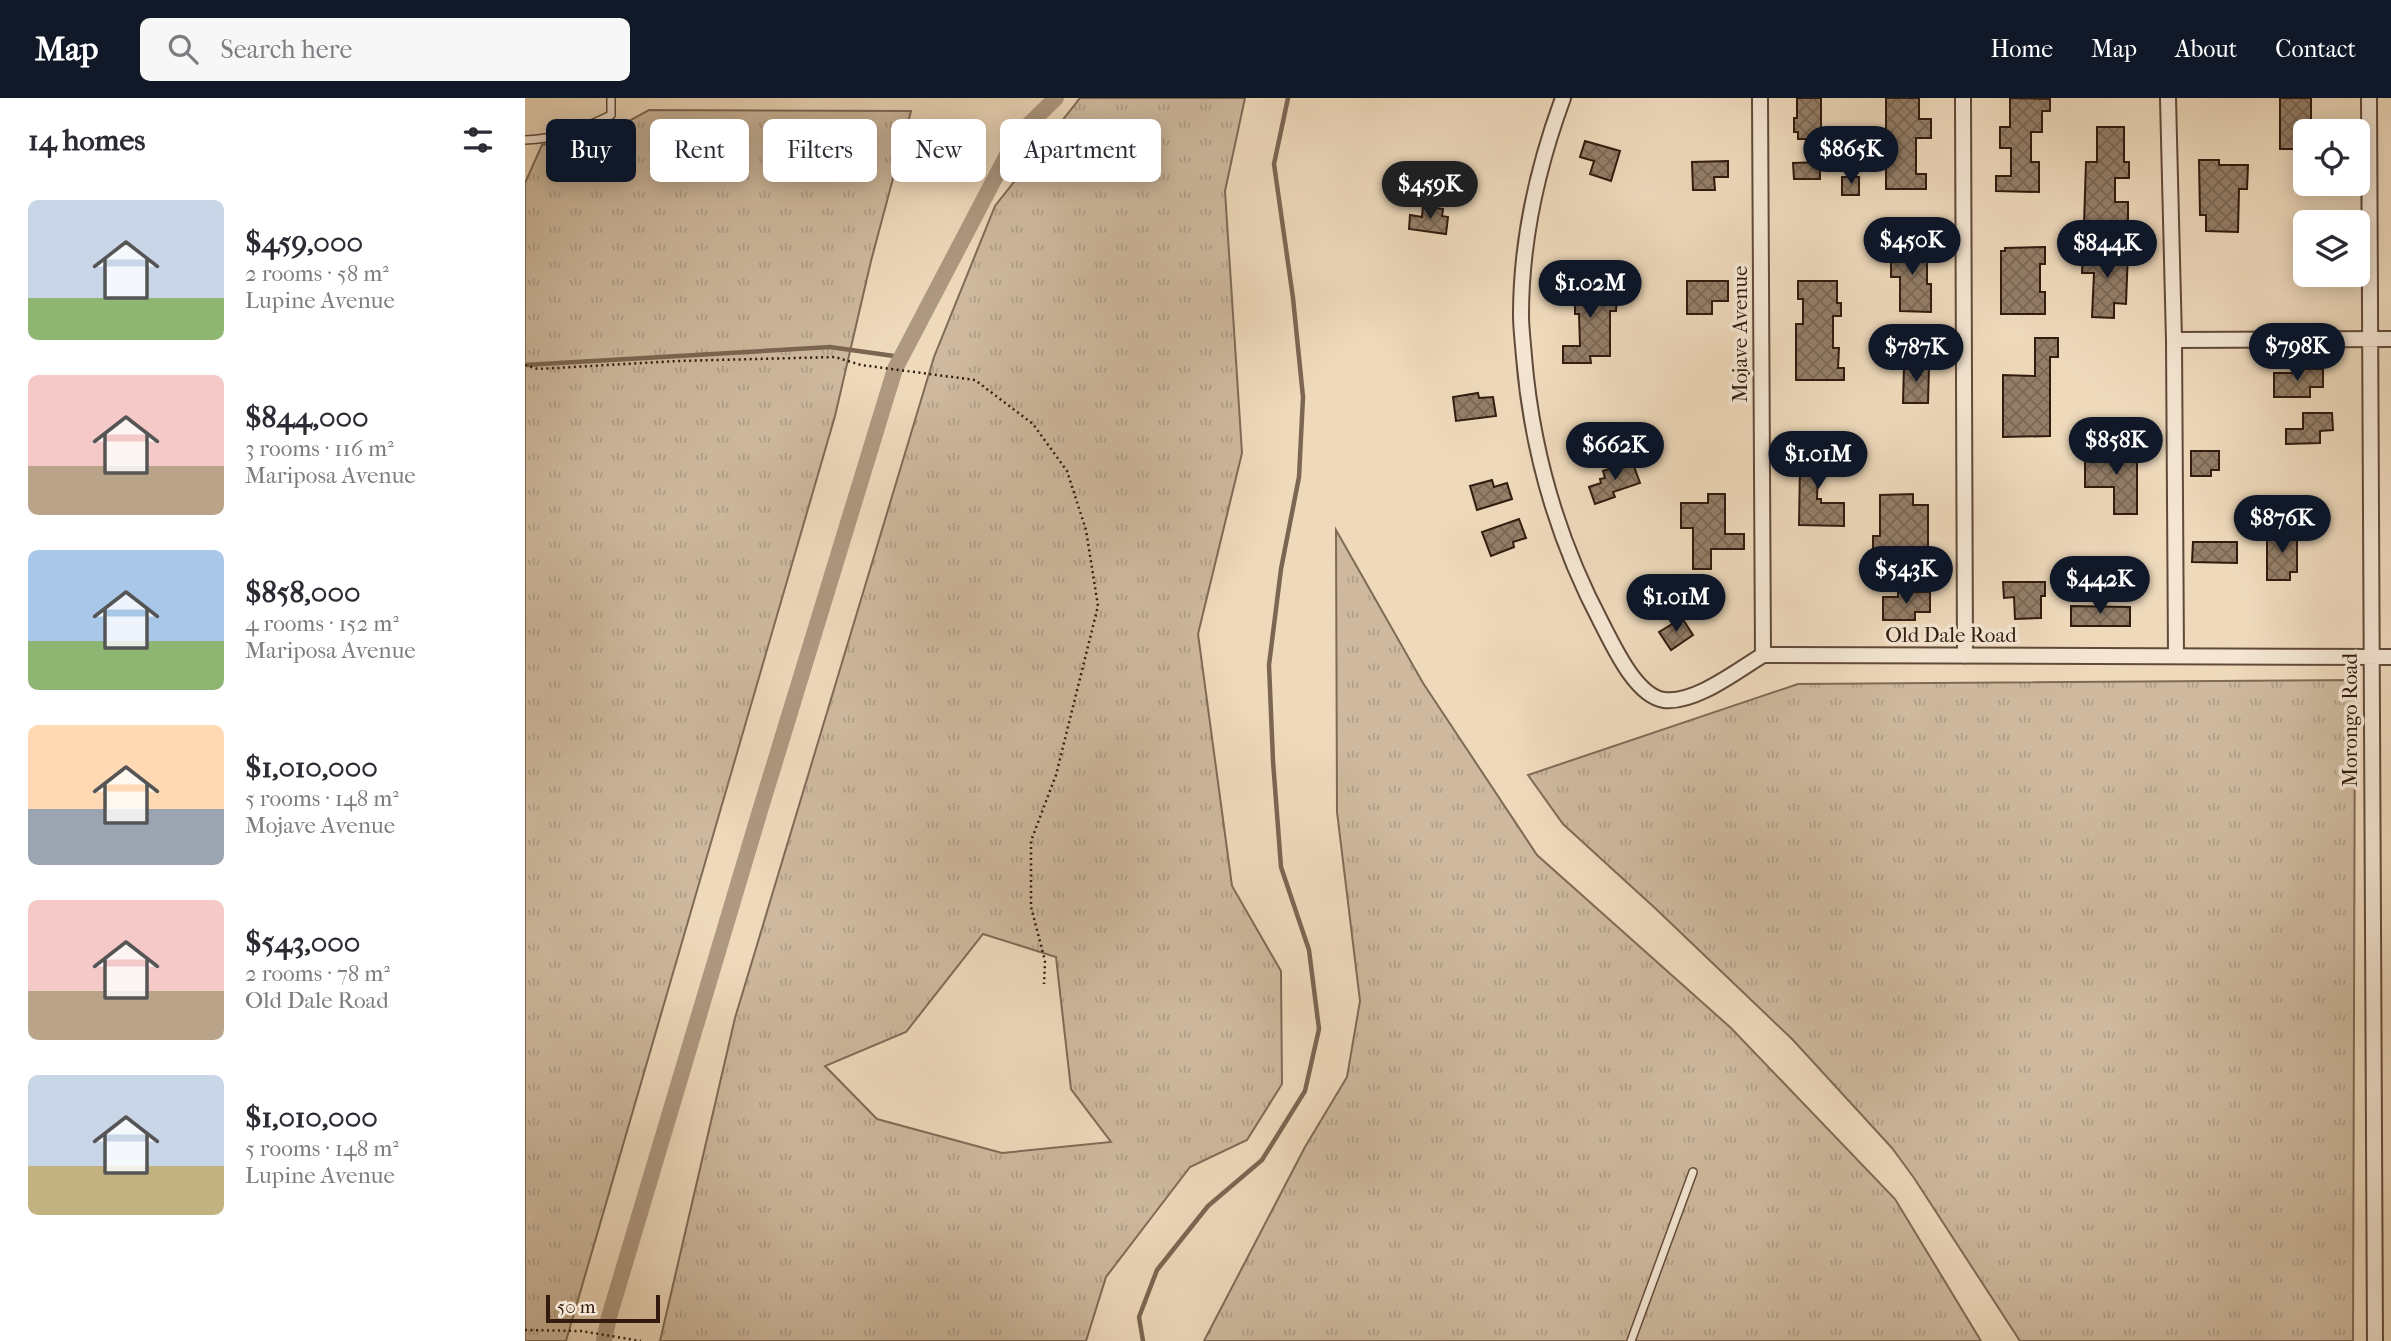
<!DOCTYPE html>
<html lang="en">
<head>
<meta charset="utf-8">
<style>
	:root { --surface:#fff; --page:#f7f7f7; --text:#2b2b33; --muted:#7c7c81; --accent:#111827 }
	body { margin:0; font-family:"IM FELL French Canon",serif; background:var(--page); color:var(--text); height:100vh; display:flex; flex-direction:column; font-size:26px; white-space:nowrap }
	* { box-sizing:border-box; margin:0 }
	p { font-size:23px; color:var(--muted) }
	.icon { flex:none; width:38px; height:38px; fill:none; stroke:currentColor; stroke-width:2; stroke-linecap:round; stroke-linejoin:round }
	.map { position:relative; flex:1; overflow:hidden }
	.details { display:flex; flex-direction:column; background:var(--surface); width:525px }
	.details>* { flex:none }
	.hud { position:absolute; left:21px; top:21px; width:665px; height:63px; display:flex; gap:14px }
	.buttons { position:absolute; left:1768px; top:21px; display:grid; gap:14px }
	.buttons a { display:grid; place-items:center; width:77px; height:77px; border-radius:10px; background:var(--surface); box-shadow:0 4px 18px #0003; font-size:35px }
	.scale { position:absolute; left:21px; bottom:18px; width:114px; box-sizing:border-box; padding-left:7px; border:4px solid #321b0e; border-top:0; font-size:19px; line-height:24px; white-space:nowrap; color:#321b0e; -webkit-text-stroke:5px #f4e6d3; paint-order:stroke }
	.price { position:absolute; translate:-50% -60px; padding:0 16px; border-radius:24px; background:var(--accent); color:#fff; font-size:23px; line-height:46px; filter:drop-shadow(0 2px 4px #0008) }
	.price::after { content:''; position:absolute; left:50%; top:42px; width:21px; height:16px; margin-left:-10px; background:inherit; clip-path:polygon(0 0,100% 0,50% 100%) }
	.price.current { background:#222; color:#fff }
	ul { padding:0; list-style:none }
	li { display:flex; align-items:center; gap:21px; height:175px; padding:0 28px }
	li span { display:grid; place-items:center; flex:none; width:196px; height:140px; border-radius:10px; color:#555 }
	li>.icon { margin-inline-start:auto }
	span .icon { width:84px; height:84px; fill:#fffc; stroke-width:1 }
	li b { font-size:30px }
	h2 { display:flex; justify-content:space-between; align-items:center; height:84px; padding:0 28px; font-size:30px }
	.pill { padding:0 24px; border-radius:10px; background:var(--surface); box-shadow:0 4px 18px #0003; font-size:24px; line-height:63px }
	.pill.current { background:var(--accent); color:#fff }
	header { display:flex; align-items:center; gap:42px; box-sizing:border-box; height:98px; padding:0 35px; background:var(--accent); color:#fff }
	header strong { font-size:33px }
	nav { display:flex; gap:38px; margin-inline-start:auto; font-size:24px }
	.search { width:490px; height:63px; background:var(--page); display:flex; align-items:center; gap:18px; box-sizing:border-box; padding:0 24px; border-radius:10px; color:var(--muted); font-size:26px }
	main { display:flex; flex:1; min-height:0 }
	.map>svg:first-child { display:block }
	.grass { fill:url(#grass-tufts); stroke:#806a56; stroke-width:2; fill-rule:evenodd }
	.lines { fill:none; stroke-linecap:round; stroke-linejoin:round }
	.stream { stroke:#7c6652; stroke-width:4.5 }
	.canal { stroke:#ae9880; stroke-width:16 }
	.building { fill:url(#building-cross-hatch); stroke:#321b0e; stroke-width:2 }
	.lane-casing { stroke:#614a39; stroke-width:10 }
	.street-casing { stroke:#614a39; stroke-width:18 }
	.path { stroke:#321b0e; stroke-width:2.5; stroke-dasharray:2 3.5; stroke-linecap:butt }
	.lane { stroke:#f4e6d3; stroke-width:7 }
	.street { stroke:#f4e6d3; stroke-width:14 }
	.labels { text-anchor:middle; stroke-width:7; stroke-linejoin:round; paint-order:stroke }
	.street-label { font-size:21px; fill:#321b0e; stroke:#f4e6d3 }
</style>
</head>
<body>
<header>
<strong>Map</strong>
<div class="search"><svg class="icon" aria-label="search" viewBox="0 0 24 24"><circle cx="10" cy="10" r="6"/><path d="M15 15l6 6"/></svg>Search here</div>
<nav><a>Home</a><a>Map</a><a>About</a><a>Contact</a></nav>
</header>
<main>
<section class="details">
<h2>14 homes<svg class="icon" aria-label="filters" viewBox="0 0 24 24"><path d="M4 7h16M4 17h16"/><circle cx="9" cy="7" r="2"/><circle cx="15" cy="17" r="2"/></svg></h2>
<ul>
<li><span style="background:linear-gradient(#c9d6e8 70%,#8fb573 0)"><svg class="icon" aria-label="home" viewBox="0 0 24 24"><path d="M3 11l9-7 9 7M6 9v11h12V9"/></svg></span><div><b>$459,000</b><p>2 rooms · 58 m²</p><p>Lupine Avenue</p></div></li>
<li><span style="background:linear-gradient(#f6c9c9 65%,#b9a48a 0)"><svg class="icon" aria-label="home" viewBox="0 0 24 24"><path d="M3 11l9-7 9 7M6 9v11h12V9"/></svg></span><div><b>$844,000</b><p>3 rooms · 116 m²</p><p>Mariposa Avenue</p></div></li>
<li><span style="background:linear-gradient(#a9c7e8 65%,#8fb573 0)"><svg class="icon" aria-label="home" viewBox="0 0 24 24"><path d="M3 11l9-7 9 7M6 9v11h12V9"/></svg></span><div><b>$858,000</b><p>4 rooms · 152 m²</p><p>Mariposa Avenue</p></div></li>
<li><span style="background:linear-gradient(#ffd9b3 60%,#9aa5b1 0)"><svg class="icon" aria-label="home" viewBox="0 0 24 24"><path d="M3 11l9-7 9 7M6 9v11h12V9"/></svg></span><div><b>$1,010,000</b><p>5 rooms · 148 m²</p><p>Mojave Avenue</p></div></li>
<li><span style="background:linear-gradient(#f6c9c9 65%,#b9a48a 0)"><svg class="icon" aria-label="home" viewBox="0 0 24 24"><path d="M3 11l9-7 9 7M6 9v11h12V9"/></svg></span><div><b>$543,000</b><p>2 rooms · 78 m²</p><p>Old Dale Road</p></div></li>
<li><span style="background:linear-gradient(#c9d6e8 65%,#c2b280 0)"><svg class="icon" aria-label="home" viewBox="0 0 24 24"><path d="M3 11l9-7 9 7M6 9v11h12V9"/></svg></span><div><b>$1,010,000</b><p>5 rooms · 148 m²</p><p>Lupine Avenue</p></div></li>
</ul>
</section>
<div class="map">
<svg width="1866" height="1243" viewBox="0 0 1866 1243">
	<defs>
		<pattern id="grass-tufts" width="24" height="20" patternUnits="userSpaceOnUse" patternTransform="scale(1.75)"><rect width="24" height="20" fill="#ceb99e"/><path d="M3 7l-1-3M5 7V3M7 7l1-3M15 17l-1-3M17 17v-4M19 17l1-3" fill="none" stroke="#b19e87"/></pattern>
		<pattern id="building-cross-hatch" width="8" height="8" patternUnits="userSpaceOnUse" patternTransform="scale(1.75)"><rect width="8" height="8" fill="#947e68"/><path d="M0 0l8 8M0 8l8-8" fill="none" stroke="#796654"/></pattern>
	</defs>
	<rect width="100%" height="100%" fill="#eed9bb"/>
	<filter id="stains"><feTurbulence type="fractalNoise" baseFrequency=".00286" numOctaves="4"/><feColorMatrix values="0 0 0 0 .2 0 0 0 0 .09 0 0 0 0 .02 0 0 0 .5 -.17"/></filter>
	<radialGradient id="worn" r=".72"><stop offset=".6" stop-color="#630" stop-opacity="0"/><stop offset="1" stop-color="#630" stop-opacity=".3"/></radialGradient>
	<path class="grass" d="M555 0H720L700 93 717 355 673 536 707 788 756 873 757 986 722 1042 665 1069 581 1179 561 1243H135L210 920 409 259 470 108ZM458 836 531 859 546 991 586 1044 477 1055 352 1021 300 968 381 934Z
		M124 12 386 13 346 163 310 318 41 1243H0V85L17 47 62 39 104 23Z
		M811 432 898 585 1012 757 1206 930 1370 1101 1456 1243H679L780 1049 822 979 835 903 812 714Z
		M1830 582 1828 1243H1495L1389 1080 1367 1050 1268 942 1131 811 1038 726 1003 677 1273 586Z"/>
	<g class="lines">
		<path class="stream" d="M0 267 305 249 376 259
			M618 1243 614 1219 632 1172 683 1108 737 1062 780 993 794 931 784 852 756 769 748 663 744 567 756 471 774 379 778 299 768 200 749 66 763 0"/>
		<path class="canal" d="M79 1243 84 1219 234 716 370 271 492 38 531 0"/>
	</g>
	<path class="building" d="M1272 0H1296V41H1273V34H1269V20H1272Z
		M1361 0H1394V21H1406V40H1391V76H1401V91H1361Z
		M1485 0 1525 1V13H1517V34H1506V64H1514V94L1471 93V78H1486V50H1475V29H1485Z
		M1755 0H1786V33H1780V51H1755Z
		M1572 29H1599V64H1604V80H1590V104H1603V127L1559 126 1561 64H1572Z
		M1060 43 1095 53 1086 83 1065 76 1069 63 1055 59Z
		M1674 62H1694V67H1723L1722 91H1714L1713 134 1681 133V117H1675Z
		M1203 63V79H1189L1190 92H1168L1167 64Z
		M1295 64V81H1269L1268 65Z
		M1317 79H1334V97H1317Z
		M898 108 918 111 917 118 923 119 921 136 884 131 885 117 897 119Z
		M1373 143H1395L1396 160H1402V186H1406V214L1375 213V179H1366V157H1368V146H1373Z
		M1520 149V166H1515V194H1520V216H1476V153H1480V150Z
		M1558 152 1603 153 1601 206 1589 205V220L1567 219 1569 175H1557Z
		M1038 183 1082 184V200H1092L1091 213H1085V258H1065L1066 265H1038V248H1055L1054 216H1050V204L1038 203Z
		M1162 183H1203V203H1187V216H1162Z
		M1273 183H1312V205H1316V218H1308V250H1314L1313 270H1319V282H1271V226H1278V201H1273Z
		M1510 240H1533V259H1525V338L1478 339V277L1510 278Z
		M1379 267 1404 268 1403 305H1378Z
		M1775 271H1798V289H1785V299H1749V275H1775Z
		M953 295 954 300 968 299 971 318 931 323 928 299Z
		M1778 315H1807L1808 332 1795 333V345L1761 346V331H1778Z
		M1591 344H1607L1606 353H1612V416H1589V389H1560V360H1587V354H1591Z
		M1283 350H1312L1311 371H1293L1292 401H1296V405H1319V428L1274 427 1275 366H1282Z
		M1666 353H1694V372H1686V378H1666Z
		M1107 363 1115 385 1088 394 1090 399 1070 406 1064 389 1076 385 1075 381 1080 380 1078 373Z
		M967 382 969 389 982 385 987 401 952 412 945 388Z
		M1183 396H1200V436H1219V451H1186V471H1168V430H1156V405H1183Z
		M1388 396V407H1403V465H1380V460H1348V438H1355V397Z
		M994 421 1001 440 988 444 989 449 966 458 957 434Z
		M1772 434V474H1765V482H1742V435Z
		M1668 444H1712V465L1667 464Z
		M1478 484H1520V498H1516V520L1490 521 1489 499 1479 500Z
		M1373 494H1405V514H1390V522H1358V499H1373Z
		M1546 508 1605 509V528H1546Z
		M1157 520 1168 537 1146 552 1134 534Z"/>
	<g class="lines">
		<g class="lane-casing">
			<path id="lane" d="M0 42C32 41 58 31 86 17V0
				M1106 1243 1168 1074"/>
		</g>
		<g class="street-casing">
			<path id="street" d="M1038 0C1013 68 996 144 996 217 996 231 998 245 999 259 1007 355 1032 441 1077 526 1089 549 1111 598 1139 602 1170 606 1213 572 1238 557
				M1235 0 1238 557
				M1438 0 1440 558
				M1643 0 1649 242 1651 558
				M1844 0 1850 1243
				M1649 242 1866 241
				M1238 557 1866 559"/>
		</g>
		<path class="path" d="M0 267 13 271 152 263 310 259 336 267 450 282 508 326 542 373 561 432 573 508 531 677 506 743V809L520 863 519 886
			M0 1232 56 1233 116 1243"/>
		<use href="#lane" class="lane"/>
		<use href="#street" class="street"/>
	</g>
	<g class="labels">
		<g class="street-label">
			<text transform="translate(1215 236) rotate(-90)" y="7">Mojave Avenue</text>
			<text x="1426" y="544">Old Dale Road</text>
			<text transform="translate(1825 622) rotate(-90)" y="7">Morongo Road</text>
		</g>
	</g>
	<rect width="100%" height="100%" filter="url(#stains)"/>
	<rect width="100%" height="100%" fill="url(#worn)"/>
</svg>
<div class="buttons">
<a><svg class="icon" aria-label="locate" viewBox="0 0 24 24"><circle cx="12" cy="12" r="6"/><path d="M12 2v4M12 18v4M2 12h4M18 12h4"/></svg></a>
<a><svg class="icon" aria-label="layers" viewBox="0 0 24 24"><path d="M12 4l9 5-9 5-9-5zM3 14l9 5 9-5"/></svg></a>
</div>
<div class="scale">50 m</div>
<b class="price" style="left:1326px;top:88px">$865K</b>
<b class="price current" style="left:905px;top:123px">$459K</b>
<b class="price" style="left:1387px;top:179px">$450K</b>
<b class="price" style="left:1582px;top:182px">$844K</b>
<b class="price" style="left:1065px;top:222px">$1.02M</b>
<b class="price" style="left:1772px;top:285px">$798K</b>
<b class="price" style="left:1391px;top:286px">$787K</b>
<b class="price" style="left:1591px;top:379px">$858K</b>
<b class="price" style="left:1090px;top:384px">$662K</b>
<b class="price" style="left:1293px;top:393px">$1.01M</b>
<b class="price" style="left:1757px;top:457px">$876K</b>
<b class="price" style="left:1381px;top:508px">$543K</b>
<b class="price" style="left:1575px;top:518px">$442K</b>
<b class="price" style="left:1151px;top:536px">$1.01M</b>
<div class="hud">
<a class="pill current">Buy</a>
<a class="pill">Rent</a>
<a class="pill">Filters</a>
<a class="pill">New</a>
<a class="pill">Apartment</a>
</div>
</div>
</main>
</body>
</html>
